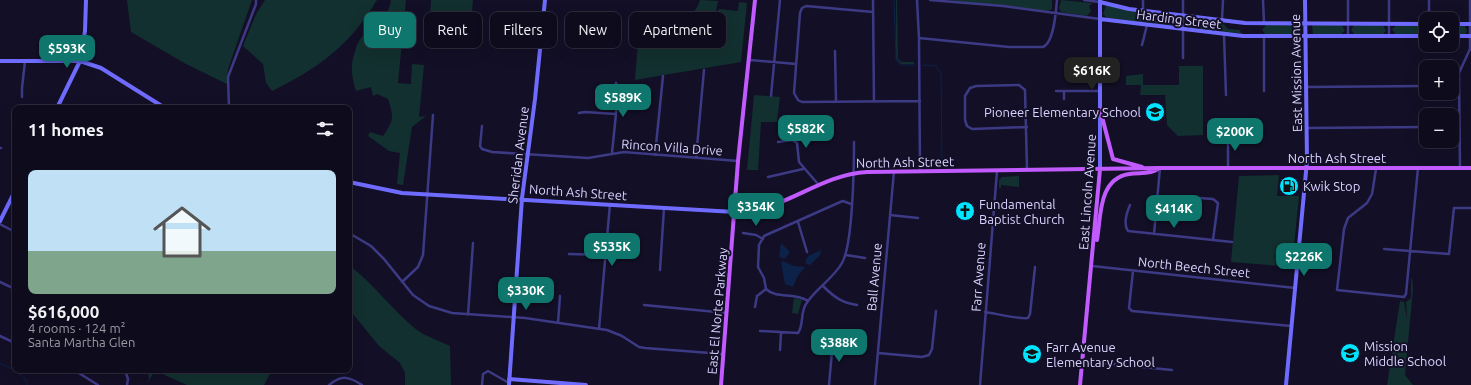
<!DOCTYPE html>
<html lang="en">
<head>
<meta charset="utf-8">
<style>
	:root { --surface:#0e0b1c; --page:#1c1929; --text:#f1f3f6; --muted:#9b9ba3; --line:#2e2b3b; --accent:#0f766e }
	body { margin:0; font-family:Ubuntu,sans-serif; background:var(--page); color:var(--text); height:100vh; display:flex; flex-direction:column; font-size:15px; white-space:nowrap }
	* { box-sizing:border-box; margin:0 }
	p { font-size:13px; color:var(--muted) }
	.icon { flex:none; width:22px; height:22px; fill:none; stroke:currentColor; stroke-width:2; stroke-linecap:round; stroke-linejoin:round }
	.map { position:relative; flex:1; overflow:hidden }
	.drawer { position:absolute; left:12px; top:105px; width:340px; height:268px; display:flex; flex-direction:column; background:var(--surface); border-radius:8px; box-shadow:0 4px 16px #0002,0 0 0 1px var(--line) }
	.drawer>* { flex:none }
	.banner { position:absolute; left:364px; top:12px; width:380px; height:36px; display:flex; gap:8px }
	.buttons { position:absolute; left:1419px; top:12px; display:grid; gap:8px }
	.buttons a { display:grid; place-items:center; width:40px; height:40px; border-radius:8px; background:var(--surface); box-shadow:0 4px 16px #0002,0 0 0 1px var(--line); font-size:20px }
	.price { position:absolute; translate:-50% -34px; padding:0 9px; border-radius:8px; background:var(--accent); color:#fff; font-size:13px; line-height:26px; filter:drop-shadow(0 1px 2px #0008) }
	.price::after { content:''; position:absolute; left:50%; top:24px; width:12px; height:9px; margin-left:-6px; background:inherit; clip-path:polygon(0 0,100% 0,50% 100%) }
	.price.current { background:#222; color:#fff }
	ul { padding:0; list-style:none }
	li { display:grid; align-content:center; gap:8px; height:212px; padding:0 16px }
	li span { display:grid; place-items:center; height:124px; border-radius:8px; color:#555 }
	li>.icon { margin-inline-start:auto }
	span .icon { width:72px; height:72px; fill:#fffc; stroke-width:1 }
	li b { font-size:17px }
	h2 { display:flex; justify-content:space-between; align-items:center; height:48px; padding:0 16px; font-size:17px }
	.chip { padding:0 14px; border-radius:8px; background:var(--surface); box-shadow:0 4px 16px #0002,0 0 0 1px var(--line); font-size:14px; line-height:36px }
	.chip.current { background:var(--accent); color:#fff }
	.map>svg:first-child { display:block }
	.green { fill:#12302f }
	.water { fill:#0c2248 }
	.lines { fill:none; stroke-linecap:round; stroke-linejoin:round }
	.stream { stroke:#0c2248; stroke-width:1 }
	.street { stroke:#3d3a85; stroke-width:2.5 }
	.secondary { stroke:#6f6bff; stroke-width:4 }
	.primary { stroke:#c25bff; stroke-width:4 }
	.labels { text-anchor:middle; stroke-width:4; stroke-linejoin:round; paint-order:stroke }
	.street-label { font-size:13px; fill:#d9d4ff; stroke:#130f26 }
	.poi-label { font-size:13px; fill:#d9d4ff; stroke:#130f26; text-anchor:start }
</style>
</head>
<body>
<div class="map">
<svg width="1471" height="385" viewBox="0 0 1471 385">
	<rect width="100%" height="100%" fill="#130f26"/>
	<path class="green" d="M127 0H252L228 69 227 84 186 64 131 32Z
		M265 0H377C350 45 319 68 272 91L266 83 263 64 243 46 256 14Z
		M391 0H406L398 83 411 84 412 64 424 65 419 117 426 116 412 127 403 185 397 184 400 153 389 151 368 136 370 132 383 136C394 120 394 117 388 99L377 94 373 96 371 87 356 91C354 84 351 74 352 66 352 61 355 51 357 45 365 26 387 26 391 0Z
		M431 0H473L470 35 429 31Z
		M700 0 718 1 716 11H718L719 9 738 11 739 2 747 3 741 62 635 80 638 42 640 36 649 37 651 46 679 41 677 36C685 28 681 29 684 22 689 12 695 16 700 0Z
		M896 0H897L898 58 901 62H914V64H901L896 58Z
		M948 0H1052V9L1048 11Z
		M1061 0 1092 3 1089 6 1091 11 1087 16 1061 12 1059 8Z
		M1106 5 1177 16 1180 19 1179 23 1175 26 1107 18 1103 14Z
		M1189 18 1222 22 1228 29 1241 30 1240 32 1243 34 1189 28 1186 23Z
		M1266 25H1297L1301 29 1297 34H1265L1262 30Z
		M1313 25H1342L1345 31 1341 34H1313L1312 26Z
		M1354 25H1383L1386 31 1382 35 1354 34 1351 30Z
		M1397 25H1423L1426 31 1424 34H1395L1392 29Z
		M1452 25 1465 26 1467 31 1465 34 1452 35Z
		M1177 66H1203V135L1178 136 1167 125 1165 95H1140L1141 85H1126V76L1143 74V85H1179V67Z
		M754 95 780 97 777 122H761L758 170H747Z
		M1279 175 1277 196H1299L1292 267 1231 262 1239 176Z
		M1019 176V187L1001 185V188H999V180L1002 177Z
		M349 265C374 284 391 309 417 330 427 337 440 341 450 346L451 385H405V373L400 363 379 346 349 309Z
		M1412 278 1413 289 1405 375 1413 385H1387L1400 301 1404 302 1407 319 1406 302 1411 298V279Z
		M794 298 802 300 798 314 792 313Z
		M148 370H272L264 385H187L158 372H154L147 384 149 379Z"/>
	<path class="water" d="M781 243 790 252 785 259 779 257Z
		M821 250 820 255 810 265 805 263 808 256Z
		M783 261 794 266 805 267 797 277 793 287 785 284 781 262Z"/>
	<g class="lines">
		<path class="stream" d="M894 0 896 60 901 65H914
			M923 65 936 66 941 74 942 164
			M0 363C9 368 27 374 27 385"/>
		<path class="street" d="M873 0 874 102
			M917 0 919 38 920 171
			M930 0 1003 6 1100 19
			M1084 0 1100 2
			M1263 0 1264 23
			M1348 0V36
			M1389 0V36
			M1429 0V19
			M1143 10V0
			M873 12 806 6 802 8 800 13 794 93 798 100 802 102 920 101
			M1222 20 1223 0
			M1224 35 1226 95
			M1264 36V91
			M919 38 1009 47H1043C1054 43 1056 11 1057 0
			M1142 45 1147 25
			M835 51 836 101
			M1183 58V0
			M750 60 796 64
			M1066 71 1080 68 1099 69
			M1452 86H1459
			M1307 87 1426 86
			M1056 91H1100
			M771 96 780 0
			M22 97V88L25 61
			M1064 99V91
			M229 108 228 77 256 4V0
			M579 113 585 112 616 114
			M482 126 480 146 482 149 492 152 588 158 624 152 738 161
			M1027 127 972 129 967 126 965 120V96L970 88 976 86 1019 85 1025 90 1027 170
			M1452 127H1459
			M1307 128 1426 127
			M778 142 792 140 797 143 799 162 818 184
			M0 148H1
			M612 153 618 94 616 83
			M655 155 663 76
			M696 158 704 70
			M1228 168V135
			M1460 168 1459 73 1470 49V0
			M1376 169 1372 194 1367 203 1348 218 1344 229 1337 290 1404 297 1406 294 1418 168
			M768 177 803 169
			M1199 198 1213 199 1218 203 1213 240
			M1130 205C1127 212 1123 224 1128 231L1232 242
			M890 215 918 218
			M798 222 807 252
			M0 224 15 232
			M349 233 371 246 384 259 413 295 429 306 452 313 525 318 607 330 622 336 639 347 645 348 723 354
			M743 233 756 235 763 239
			M1154 234 1160 168
			M1384 249 1449 254 1454 208H1471
			M569 254 606 255
			M846 255 865 258
			M1092 266 1295 288
			M660 270 664 208
			M1133 271 1129 308 1132 311 1291 326
			M0 282 15 289
			M402 282 418 267 423 255 433 115
			M823 286C834 297 842 303 857 305
			M808 301C796 292 776 299 766 289L764 278 758 267 759 245 764 236 838 203 843 201 851 204
			M644 305 727 313
			M755 307 757 296 766 289
			M985 312C993 313 1024 320 1028 318L1030 314 1035 267
			M468 315 473 243
			M558 323 560 296
			M599 329 610 204
			M760 331 798 333C804 325 800 313 806 304 815 289 833 279 842 263 853 244 854 166 854 142
			M0 336 15 343
			M780 350 781 333
			M878 353 922 357 929 355 932 349 936 311
			M1082 361 1172 370
			M74 370 98 385
			M125 370 128 379 127 385
			M340 370 344 372
			M329 385C342 375 348 376 362 385
			M482 385 483 374 488 371 509 383
			M829 385 833 340
			M875 385 894 171
			M980 385 997 171"/>
		<path class="secondary" d="M1100 0V169
			M1100 2 1129 9 1245 23 1426 24
			M1100 19 1243 36H1426
			M1452 24H1471
			M1452 36H1471
			M0 61H80L101 68 165 108
			M57 108 80 61 85 31 86 0
			M349 182 402 193 735 212
			M0 221 15 191
			M509 379 586 385
			M509 385 522 198 535 99 545 0
			M1286 385 1307 161 1305 0"/>
		<path class="primary" d="M1100 109 1113 159 1142 167
			M735 212C785 212 817 175 867 172L1160 168H1471
			M1097 240C1101 217 1098 179 1129 174 1139 172 1149 175 1158 169
			M721 385 738 161 755 0
			M1080 385 1100 169"/>
	</g>
	<defs>
		<g id="school-disc" transform="scale(1)"><circle r="9.5" fill="#00e5ff" stroke="#130f26"/><path d="M0-5L7-2L0 1L-7-2ZM-4 1L0 2.5L4 1V4Q0 6-4 4Z" fill="#111"/></g>
		<g id="fuel-disc" transform="scale(1)"><circle r="9.5" fill="#00e5ff" stroke="#130f26"/><path d="M-5.5-6h7V0h2V4h1.3V-2.5L3-4.5l.8-.8L6-3V5H2.5V1h-1V6h-7ZM-4.2-4.7v3.2H.2V-4.7Z" fill="#111"/></g>
		<g id="church-disc" transform="scale(1)"><circle r="9.5" fill="#00e5ff" stroke="#130f26"/><path d="M-1.2-6h2.4v3.5h3.3v2.4h-3.3V6h-2.4V-.1h-3.3v-2.4h3.3Z" fill="#111"/></g>
	</defs>
	<g fill-rule="evenodd">
		<use href="#school-disc" x="1155" y="112"/>
		<use href="#fuel-disc" x="1289" y="186"/>
		<use href="#church-disc" x="965" y="211"/>
		<use href="#school-disc" x="1350" y="353"/>
		<use href="#school-disc" x="1032" y="354"/>
	</g>
	<g class="labels">
		<g class="street-label">
			<text transform="translate(1179 19) rotate(7)" y="5">Harding Street</text>
			<text transform="translate(1296 73) rotate(-91)" y="5">East Mission Avenue</text>
			<text transform="translate(672 147) rotate(4)" y="5">Rincon Villa Drive</text>
			<text transform="translate(518 155) rotate(-83)" y="5">Sheridan Avenue</text>
			<text x="1337" y="163">North Ash Street</text>
			<text transform="translate(905 162) rotate(-1)" y="5">North Ash Street</text>
			<text transform="translate(578 192) rotate(4)" y="5">North Ash Street</text>
			<text transform="translate(1087 192) rotate(-86)" y="5">East Lincoln Avenue</text>
			<text transform="translate(1194 267) rotate(6)" y="5">North Beech Street</text>
			<text transform="translate(874 277) rotate(-85)" y="5">Ball Avenue</text>
			<text transform="translate(978 277) rotate(-86)" y="5">Farr Avenue</text>
			<text transform="translate(717 311) rotate(-85)" y="5">East El Norte Parkway</text>
		</g>
		<g class="poi-label">
			<text x="1141" y="117" text-anchor="end">Pioneer Elementary School</text>
			<text x="1303" y="191">Kwik Stop</text>
			<text x="979" y="209">Fundamental<tspan x="979" dy="15">Baptist Church</tspan></text>
			<text x="1364" y="351">Mission<tspan x="1364" dy="15">Middle School</tspan></text>
			<text x="1046" y="352">Farr Avenue<tspan x="1046" dy="15">Elementary School</tspan></text>
		</g>
	</g>
</svg>
<div class="buttons">
<a><svg class="icon" aria-label="locate" viewBox="0 0 24 24"><circle cx="12" cy="12" r="6"/><path d="M12 2v4M12 18v4M2 12h4M18 12h4"/></svg></a>
<a>+</a>
<a>−</a>
</div>
<b class="price" style="left:67px;top:69px">$593K</b>
<b class="price current" style="left:1092px;top:91px">$616K</b>
<b class="price" style="left:623px;top:118px">$589K</b>
<b class="price" style="left:806px;top:149px">$582K</b>
<b class="price" style="left:1235px;top:152px">$200K</b>
<b class="price" style="left:756px;top:227px">$354K</b>
<b class="price" style="left:1174px;top:229px">$414K</b>
<b class="price" style="left:612px;top:267px">$535K</b>
<b class="price" style="left:1304px;top:277px">$226K</b>
<b class="price" style="left:526px;top:311px">$330K</b>
<b class="price" style="left:839px;top:363px">$388K</b>
<div class="banner">
<a class="chip current">Buy</a>
<a class="chip">Rent</a>
<a class="chip">Filters</a>
<a class="chip">New</a>
<a class="chip">Apartment</a>
</div>
<section class="drawer">
<h2>11 homes<svg class="icon" aria-label="filters" viewBox="0 0 24 24"><path d="M4 7h16M4 17h16"/><circle cx="9" cy="7" r="2"/><circle cx="15" cy="17" r="2"/></svg></h2>
<ul>
<li><span style="background:linear-gradient(#bfe0f5 65%,#7fa58c 0)"><svg class="icon" aria-label="home" viewBox="0 0 24 24"><path d="M3 11l9-7 9 7M6 9v11h12V9"/></svg></span><div><b>$616,000</b><p>4 rooms · 124 m²</p><p>Santa Martha Glen</p></div></li>
</ul>
</section>
</div>
</body>
</html>
